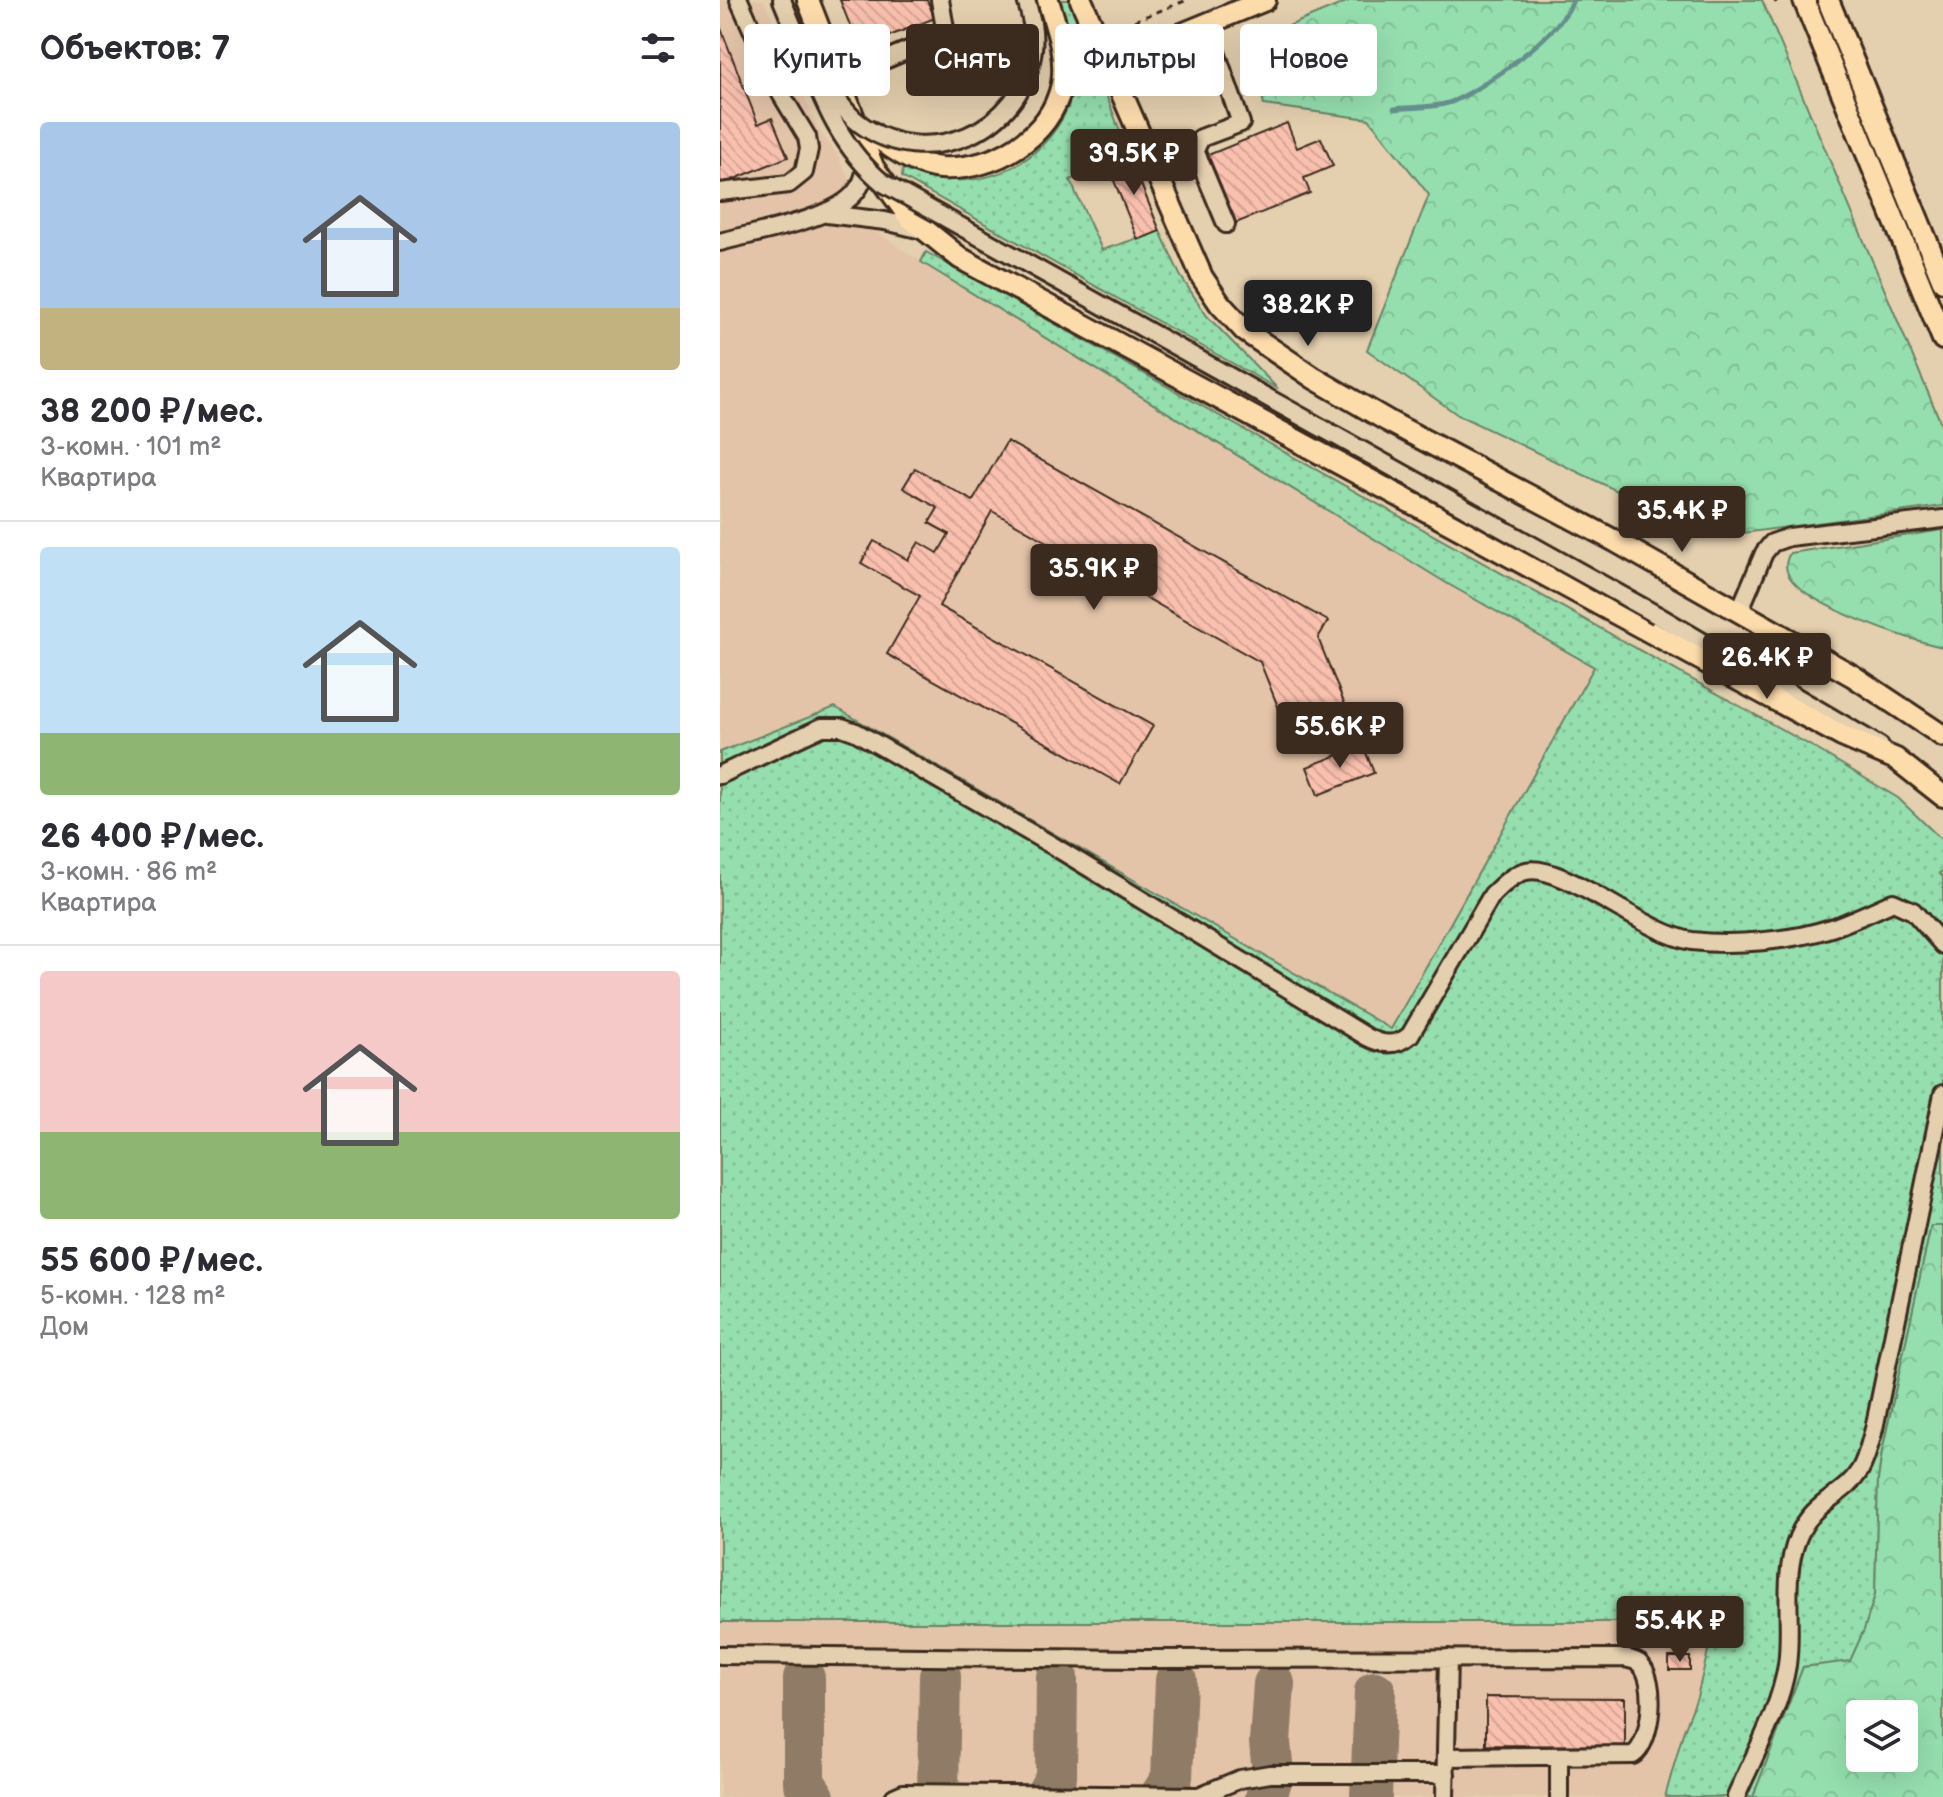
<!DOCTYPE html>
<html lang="ru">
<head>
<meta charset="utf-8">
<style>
	:root { --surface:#fff; --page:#f2f2f3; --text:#2b2b33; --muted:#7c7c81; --line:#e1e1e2; --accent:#3b2a1e }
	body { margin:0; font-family:"Balsamiq Sans",sans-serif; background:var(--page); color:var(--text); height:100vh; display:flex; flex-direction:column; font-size:30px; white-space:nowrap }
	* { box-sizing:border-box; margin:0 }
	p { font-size:26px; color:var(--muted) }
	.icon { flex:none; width:44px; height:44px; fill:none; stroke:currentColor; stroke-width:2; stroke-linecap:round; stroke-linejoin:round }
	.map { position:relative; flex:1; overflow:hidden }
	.details { display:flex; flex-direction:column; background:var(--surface); width:720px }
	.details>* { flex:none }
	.banner { position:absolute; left:24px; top:24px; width:760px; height:72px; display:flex; gap:16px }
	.controls { position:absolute; left:1126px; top:1700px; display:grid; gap:16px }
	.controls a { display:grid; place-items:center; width:72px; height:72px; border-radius:8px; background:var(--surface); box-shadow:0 8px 32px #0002; font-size:40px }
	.price { position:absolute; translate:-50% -68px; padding:0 18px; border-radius:8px; background:var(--accent); color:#fff; font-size:26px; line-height:52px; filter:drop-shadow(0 2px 4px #0008) }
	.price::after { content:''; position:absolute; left:50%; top:48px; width:24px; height:18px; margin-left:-12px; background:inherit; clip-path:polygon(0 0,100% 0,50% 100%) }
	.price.current { background:#222; color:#fff }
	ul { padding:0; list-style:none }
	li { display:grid; align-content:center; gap:16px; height:424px; padding:0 40px }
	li+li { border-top:2px solid var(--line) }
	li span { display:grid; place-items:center; height:248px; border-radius:8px; color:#555 }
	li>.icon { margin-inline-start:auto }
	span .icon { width:144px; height:144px; fill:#fffc; stroke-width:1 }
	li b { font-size:34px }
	h2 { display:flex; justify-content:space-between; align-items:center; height:96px; padding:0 40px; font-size:34px }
	.pill { padding:0 28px; border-radius:8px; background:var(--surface); box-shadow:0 8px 32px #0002; font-size:28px; line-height:72px }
	.pill.current { background:var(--accent); color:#fff }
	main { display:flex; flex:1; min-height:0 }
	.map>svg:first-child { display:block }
	.built { fill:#e3c4a8 }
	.grass { fill:url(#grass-dots); stroke:#688466; stroke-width:2 }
	.forest { fill:url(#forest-crowns); stroke:#688466; stroke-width:2; fill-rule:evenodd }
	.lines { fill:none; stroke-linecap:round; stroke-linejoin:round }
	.stream { stroke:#658f8d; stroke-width:5 }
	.taxiway { stroke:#907c66; stroke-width:42 }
	.building { fill:url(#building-back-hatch); stroke:#3b2a1e; stroke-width:2 }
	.minor-casing { stroke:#3b2a1e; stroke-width:22 }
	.major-casing { stroke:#3b2a1e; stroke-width:26 }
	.path { stroke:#3b2a1e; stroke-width:3; stroke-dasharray:6 6; stroke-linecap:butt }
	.minor { stroke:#e4cfae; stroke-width:16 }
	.major { stroke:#fddcac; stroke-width:20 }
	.minor-bridge-casing { stroke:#3b2a1e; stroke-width:22; stroke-linecap:butt }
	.minor-bridge { stroke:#e4cfae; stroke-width:16 }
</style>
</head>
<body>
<main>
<section class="details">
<h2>Объектов: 7<svg class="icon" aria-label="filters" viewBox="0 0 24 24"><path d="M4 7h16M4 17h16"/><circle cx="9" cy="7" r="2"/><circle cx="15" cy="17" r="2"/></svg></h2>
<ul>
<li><span style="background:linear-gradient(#a9c7e8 75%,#c2b280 0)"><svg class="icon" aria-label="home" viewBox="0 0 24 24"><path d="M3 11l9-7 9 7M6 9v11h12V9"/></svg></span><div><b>38 200 ₽/мес.</b><p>3-комн. · 101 m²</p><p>Квартира</p></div></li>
<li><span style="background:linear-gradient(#bfe0f5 75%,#8fb573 0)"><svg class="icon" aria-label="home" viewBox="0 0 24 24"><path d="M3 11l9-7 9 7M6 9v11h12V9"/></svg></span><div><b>26 400 ₽/мес.</b><p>3-комн. · 86 m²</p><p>Квартира</p></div></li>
<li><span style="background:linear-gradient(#f6c9c9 65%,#8fb573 0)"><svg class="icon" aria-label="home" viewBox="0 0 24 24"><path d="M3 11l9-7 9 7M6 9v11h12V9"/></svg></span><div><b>55 600 ₽/мес.</b><p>5-комн. · 128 m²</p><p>Дом</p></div></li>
</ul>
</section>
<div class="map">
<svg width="1223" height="1797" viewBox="0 0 1223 1797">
	<defs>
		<pattern id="grass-dots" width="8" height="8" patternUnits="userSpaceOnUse" patternTransform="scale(2)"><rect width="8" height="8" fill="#95dfae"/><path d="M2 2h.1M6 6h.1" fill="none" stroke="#81c095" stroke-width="1.8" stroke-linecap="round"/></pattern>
		<pattern id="forest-crowns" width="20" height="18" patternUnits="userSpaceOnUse" patternTransform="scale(2)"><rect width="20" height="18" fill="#95dfae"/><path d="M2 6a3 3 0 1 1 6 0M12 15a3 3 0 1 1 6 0" fill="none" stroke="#81c095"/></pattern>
		<pattern id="building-back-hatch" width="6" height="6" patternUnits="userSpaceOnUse" patternTransform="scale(2)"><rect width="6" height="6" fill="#f9c0ae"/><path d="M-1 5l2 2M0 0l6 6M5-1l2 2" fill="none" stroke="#d6a595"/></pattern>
	</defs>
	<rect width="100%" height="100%" fill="#e4cfae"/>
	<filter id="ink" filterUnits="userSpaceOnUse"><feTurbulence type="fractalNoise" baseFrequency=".0125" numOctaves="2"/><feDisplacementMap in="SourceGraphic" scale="16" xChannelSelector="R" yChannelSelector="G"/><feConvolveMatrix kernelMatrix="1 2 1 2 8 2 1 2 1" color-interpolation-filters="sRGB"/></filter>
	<g filter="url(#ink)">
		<path class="built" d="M0 0H44L98 129 117 154 153 230 201 262 728 584 1033 757 1223 877V1226H1212L1162 1452 1033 1797H0Z"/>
		<path class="grass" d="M340 0H350L409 155 350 180 382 250 440 231 460 275 487 316 558 389 182 177 183 165C196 170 210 177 224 179 289 189 352 137 356 72 357 48 347 23 340 0Z
			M206 252 1093 747 1178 798 1223 841V870L1219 873 1223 877V1226H1211L1162 1452 1158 1480 1155 1595 1144 1630 1130 1662 1083 1667 1033 1797H945L963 1733 977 1697 995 1622H0V752L115 707 671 1029 874 667 728 584 201 262Z"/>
		<path class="forest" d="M631 0H1042L1223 428V506L994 537 738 415 647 350 709 195 649 119 544 105 530 42Z
			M1223 530V647C1189 640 1086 606 1069 576 1064 568 1066 560 1070 553Z
			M1211 1226H1223V1797H1033L1083 1667 1130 1661 1144 1630 1155 1595 1158 1480 1162 1452ZM1140 1714H1184V1758H1140Z"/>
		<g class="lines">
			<path class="stream" d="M674 109C693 107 720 108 736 100 767 86 842 32 853 0"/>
			<path class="taxiway" d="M84 1678V1782L94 1797
				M218 1797 220 1676
				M325 1797 336 1777 337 1677
				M440 1797 452 1778 456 1680
				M546 1797 553 1774 550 1742 554 1684
				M651 1797 655 1692"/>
		</g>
		<path class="building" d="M120 0H207L215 18 139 48Z
			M0 26 38 124 52 118 68 157 0 185Z
			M567 123 577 148 601 138 613 166 584 178 590 193 516 223 488 155Z
			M409 155 440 231 418 240 387 163Z
			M287 441 608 621 598 638 631 720 573 744 540 662 272 511 219 606 433 726 400 784 167 654 200 596 141 563 154 541 188 560 199 542 218 553 229 534 209 523 218 508 183 488 195 468 253 501Z
			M643 745 654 773 598 795 587 767Z
			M949 1657H970V1670H949Z
			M766 1697 905 1698V1746L766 1745Z"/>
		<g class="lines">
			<g class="minor-casing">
				<path id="minor" d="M62 0 78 39
					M486 24 521 123 481 138 475 150 506 224
					M167 59 226 34 220 0
					M0 192 69 184 84 172 89 149 87 137 61 94 19 0
					M107 214 165 221 202 230
					M0 242C35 232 117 220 137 190 145 180 146 167 147 155
					M1019 612 1044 553 1052 543 1069 537 1223 519
					M937 615 1160 746
					M0 775 102 727H122L136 732 335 847 647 1037C662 1045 676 1047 690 1035L772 895C781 886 793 874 806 871 842 862 925 934 972 941 1013 946 1072 941 1111 928 1132 921 1153 911 1173 902L1193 911 1223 945
					M0 1655 425 1659 906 1658C911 1660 915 1660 919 1663 938 1678 932 1743 913 1755L726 1757
					M174 1797 183 1793 479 1796 520 1779 550 1774H726
					M725 1797 728 1658
					M839 1797V1756
					M1016 1797C1034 1755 1060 1710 1067 1665 1073 1622 1061 1579 1078 1537 1093 1500 1123 1498 1140 1470 1147 1458 1150 1442 1154 1429L1223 1094"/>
			</g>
			<g class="major-casing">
				<path id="major" d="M88 0 153 167 189 217 240 258 1122 736 1176 759 1223 796
					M361 0 482 277 500 304 525 331 594 378 668 421 895 541 1133 676 1223 736
					M1084 0 1223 339
					M1108 0 1223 281
					M389 64 545 0
					M151 132C169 147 196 166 221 168 274 171 331 137 342 84 347 55 336 27 328 0"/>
			</g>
			<path class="path" d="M1055 0 1056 3
				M409 37 404 25 467 0"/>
			<use href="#minor" class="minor"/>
			<use href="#major" class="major"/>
			<g class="minor-bridge-casing">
				<path id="minor-bridge" d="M78 39C100 93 117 145 163 183L937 615
					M95 64C108 83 120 109 139 123 205 173 304 132 313 49 315 31 311 17 306 0"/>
			</g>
			<use href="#minor-bridge" class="minor-bridge"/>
		</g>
	</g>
</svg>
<div class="controls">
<a><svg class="icon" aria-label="layers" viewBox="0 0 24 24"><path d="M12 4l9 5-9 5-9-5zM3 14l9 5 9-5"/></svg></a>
</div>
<b class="price" style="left:414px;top:197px">39.5K ₽</b>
<b class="price current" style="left:588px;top:348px">38.2K ₽</b>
<b class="price" style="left:962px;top:554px">35.4K ₽</b>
<b class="price" style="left:374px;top:612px">35.9K ₽</b>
<b class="price" style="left:1047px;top:701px">26.4K ₽</b>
<b class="price" style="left:620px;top:770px">55.6K ₽</b>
<b class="price" style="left:960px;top:1664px">55.4K ₽</b>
<div class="banner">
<a class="pill">Купить</a>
<a class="pill current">Снять</a>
<a class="pill">Фильтры</a>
<a class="pill">Новое</a>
</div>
</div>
</main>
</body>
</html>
